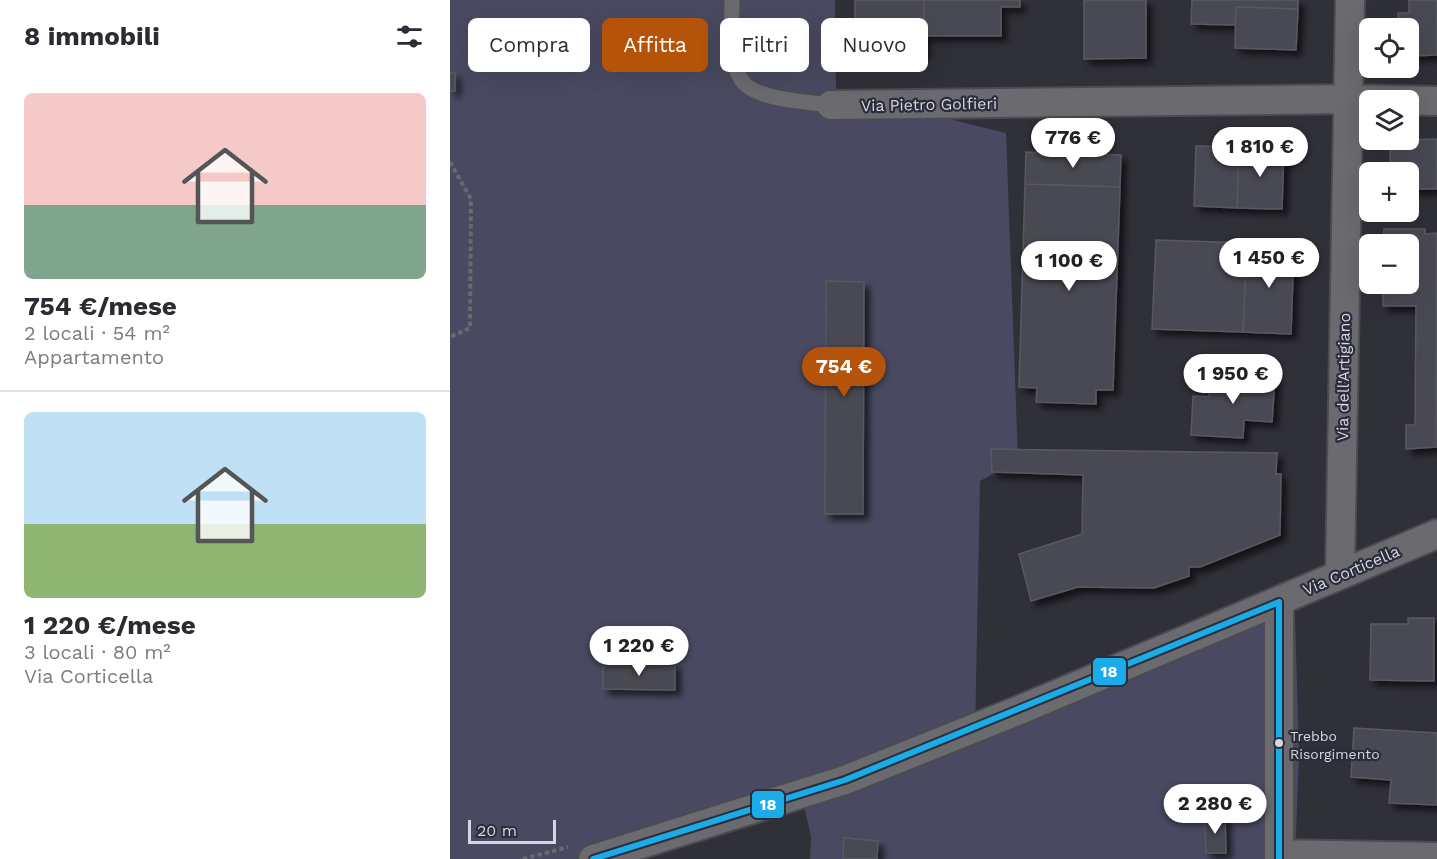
<!DOCTYPE html>
<html lang="it">
<head>
<meta charset="utf-8">
<style>
	:root { --surface:#fff; --page:#f2f2f3; --text:#2b2b33; --muted:#7c7c81; --line:#e1e1e2; --accent:#b45309 }
	body { margin:0; font-family:"Work Sans",sans-serif; background:var(--page); color:var(--text); height:100vh; display:flex; flex-direction:column; font-size:22px; white-space:nowrap }
	* { box-sizing:border-box; margin:0 }
	p { font-size:20px; color:var(--muted) }
	.icon { flex:none; width:33px; height:33px; fill:none; stroke:currentColor; stroke-width:2; stroke-linecap:round; stroke-linejoin:round }
	.map { position:relative; flex:1; overflow:hidden }
	.drawer { display:flex; flex-direction:column; background:var(--surface); width:450px }
	.drawer>* { flex:none }
	.top-card { position:absolute; left:18px; top:18px; width:570px; height:54px; display:flex; gap:12px }
	.fabs { position:absolute; left:909px; top:18px; display:grid; gap:12px }
	.fabs a { display:grid; place-items:center; width:60px; height:60px; border-radius:9px; background:var(--surface); box-shadow:0 6px 24px #0002; font-size:30px }
	.scale { position:absolute; left:18px; bottom:15px; width:88px; box-sizing:border-box; padding-left:6px; border:3px solid #d7d7e1; border-top:0; font-size:16px; line-height:21px; white-space:nowrap; color:#d7d7e1; -webkit-text-stroke:4px #2c2d3b; paint-order:stroke }
	.price { position:absolute; translate:-50% -51px; padding:0 14px; border-radius:21px; background:#fff; color:#222; font-size:20px; line-height:39px; filter:drop-shadow(0 2px 3px #0008) }
	.price::after { content:''; position:absolute; left:50%; top:36px; width:18px; height:14px; margin-left:-9px; background:inherit; clip-path:polygon(0 0,100% 0,50% 100%) }
	.price.on { background:var(--accent); color:#fff }
	ul { padding:0; list-style:none }
	li { display:grid; align-content:center; gap:12px; height:318px; padding:0 24px }
	li+li { border-top:2px solid var(--line) }
	li span { display:grid; place-items:center; height:186px; border-radius:9px; color:#555 }
	li>.icon { margin-inline-start:auto }
	span .icon { width:108px; height:108px; fill:#fffc; stroke-width:1 }
	li b { font-size:26px }
	h2 { display:flex; justify-content:space-between; align-items:center; height:72px; padding:0 24px; font-size:26px }
	.tag { padding:0 21px; border-radius:9px; background:var(--surface); box-shadow:0 6px 24px #0002; font-size:21px; line-height:54px }
	.tag.on { background:var(--accent); color:#fff }
	main { display:flex; flex:1; min-height:0 }
	.map>svg:first-child { display:block }
	.green { fill:#494a61 }
	.building { fill:#484852; stroke:#595960; stroke-width:1.5; filter:url(#shadow) }
	.lines { fill:none; stroke-linecap:round; stroke-linejoin:round }
	.service-casing { stroke:#4b4b51; stroke-width:18 }
	.minor-casing { stroke:#4b4b51; stroke-width:32 }
	.path { stroke:#69696f; stroke-width:4; stroke-dasharray:4.5 3; stroke-linecap:butt }
	.service { stroke:#6a6a6f; stroke-width:15 }
	.minor { stroke:#6a6a6f; stroke-width:28 }
	.bus-1-casing { stroke:#2c2d3b; stroke-width:10 }
	.bus-1 { stroke:#1aabe9; stroke-width:6 }
	.bus-dot { fill:#d7d7e1; stroke:#2c2d3b; stroke-width:2 }
	.labels { text-anchor:middle; stroke-width:4.5; stroke-linejoin:round; paint-order:stroke }
	.bus-label { font-size:14px; fill:#d7d7e1; stroke:#2c2d3b; text-anchor:start }
	.street-label { font-size:16px; fill:#d7d7e1; stroke:#2c2d3b }
	.line-badge { stroke:#2c2d3b; stroke-width:2 }
	.badge-label { font-size:16px; text-anchor:middle; font-weight:bold; fill:#fff }
</style>
</head>
<body>
<main>
<section class="drawer">
<h2>8 immobili<svg class="icon" aria-label="filters" viewBox="0 0 24 24"><path d="M4 7h16M4 17h16"/><circle cx="9" cy="7" r="2"/><circle cx="15" cy="17" r="2"/></svg></h2>
<ul>
<li><span style="background:linear-gradient(#f6c9c9 60%,#7fa58c 0)"><svg class="icon" aria-label="home" viewBox="0 0 24 24"><path d="M3 11l9-7 9 7M6 9v11h12V9"/></svg></span><div><b>754 €/mese</b><p>2 locali · 54 m²</p><p>Appartamento</p></div></li>
<li><span style="background:linear-gradient(#bfe0f5 60%,#8fb573 0)"><svg class="icon" aria-label="home" viewBox="0 0 24 24"><path d="M3 11l9-7 9 7M6 9v11h12V9"/></svg></span><div><b>1 220 €/mese</b><p>3 locali · 80 m²</p><p>Via Corticella</p></div></li>
</ul>
</section>
<div class="map">
<svg width="987" height="859" viewBox="0 0 987 859">
	<defs>
		<filter id="shadow"><feDropShadow dx="5.5" dy="5.5" stdDeviation="3" flood-color="#0009"/></filter>
	</defs>
	<rect width="100%" height="100%" fill="#303038"/>
	<path class="green" d="M0 0H385L386 91 556 133 568 460 530 481 525 734 796 621 845 618 849 754 845 859H360L361 837 352 797 175 859H0Z"/>
	<path class="building" d="M405 0H474V55L405 54Z
		M474 0H570V7H551V36H474Z
		M634 0H696V58L634 59Z
		M742 0H848V9L786 7 785 25 741 24Z
		M959 0H987V55L958 56V28H948V13H959Z
		M786 7 848 9 846 50 785 48Z
		M0 73H5V91H0Z
		M987 139V189H958V172H940V140Z
		M746 146 789 147 787 208 744 206Z
		M789 147 834 149 832 209 787 208Z
		M576 152 671 155 670 187 575 184Z
		M575 184 670 187 663 390H646V404L586 402 587 388 569 387Z
		M934 229H975V234L987 233 986 447 956 449V425H965L966 306H933V284H958V244H933Z
		M706 240 797 243 793 332 702 329Z
		M797 243 844 246 841 334 793 332Z
		M376 281 414 282 413 514H375Z
		M761 374 825 378 822 422 794 420 793 438 741 435 743 396 759 397Z
		M541 449 827 453 826 474H831L830 535 750 567H739V576L704 588 628 587 581 601 569 554 632 534 633 475 542 472Z
		M958 618H984V681L920 680 921 624H958Z
		M153 664H225V690L153 689Z
		M904 728 987 733V805L939 803 941 780 901 777Z
		M754 817H775L776 853H756Z
		M394 838 428 841 427 859H393Z"/>
	<g class="lines">
		<g class="service-casing">
			<path id="service" d="M282 0C282 22 278 70 296 85 313 100 358 102 381 105"/>
		</g>
		<g class="minor-casing">
			<path id="minor" d="M381 105 898 99 987 101
				M890 574 900 0
				M829 854 987 857
				M143 859 395 780 572 709 987 534
				M829 859V602"/>
		</g>
		<path class="path" d="M0 162 21 199 20 328 0 337
			M73 859 118 847"/>
		<use href="#service" class="service"/>
		<use href="#minor" class="minor"/>
		<g class="bus-1-casing">
			<path id="bus-1" d="M829 602V859
				M143 859 395 780 829 602"/>
		</g>
		<use href="#bus-1" class="bus-1"/>
	</g>
	<circle class="bus-dot" cx="829" cy="743" r="5"/>
	<g class="labels">
		<g class="bus-label">
			<text x="840" y="741">Trebbo<tspan x="840" dy="18">Risorgimento</tspan></text>
		</g>
		<g class="street-label">
			<text transform="translate(479 104) rotate(-1)" y="6">Via Pietro Golfieri</text>
			<text transform="translate(893 377) rotate(-89)" y="6">Via dell'Artigiano</text>
			<text transform="translate(901 570) rotate(-23)" y="6">Via Corticella</text>
		</g>
	</g>
	<g class="line-badge">
		<rect x="642" y="657" width="35" height="29" rx="6" fill="#1aabe9"/>
		<rect x="301" y="790" width="34" height="29" rx="6" fill="#1aabe9"/>
	</g>
	<g class="badge-label">
		<text x="659" y="677">18</text>
		<text x="318" y="810">18</text>
	</g>
</svg>
<div class="fabs">
<a><svg class="icon" aria-label="locate" viewBox="0 0 24 24"><circle cx="12" cy="12" r="6"/><path d="M12 2v4M12 18v4M2 12h4M18 12h4"/></svg></a>
<a><svg class="icon" aria-label="layers" viewBox="0 0 24 24"><path d="M12 4l9 5-9 5-9-5zM3 14l9 5 9-5"/></svg></a>
<a>+</a>
<a>−</a>
</div>
<div class="scale">20 m</div>
<b class="price" style="left:623px;top:169px">776 €</b>
<b class="price" style="left:810px;top:178px">1 810 €</b>
<b class="price" style="left:819px;top:289px">1 450 €</b>
<b class="price" style="left:619px;top:292px">1 100 €</b>
<b class="price on" style="left:394px;top:398px">754 €</b>
<b class="price" style="left:783px;top:405px">1 950 €</b>
<b class="price" style="left:189px;top:677px">1 220 €</b>
<b class="price" style="left:765px;top:835px">2 280 €</b>
<div class="top-card">
<a class="tag">Compra</a>
<a class="tag on">Affitta</a>
<a class="tag">Filtri</a>
<a class="tag">Nuovo</a>
</div>
</div>
</main>
</body>
</html>
